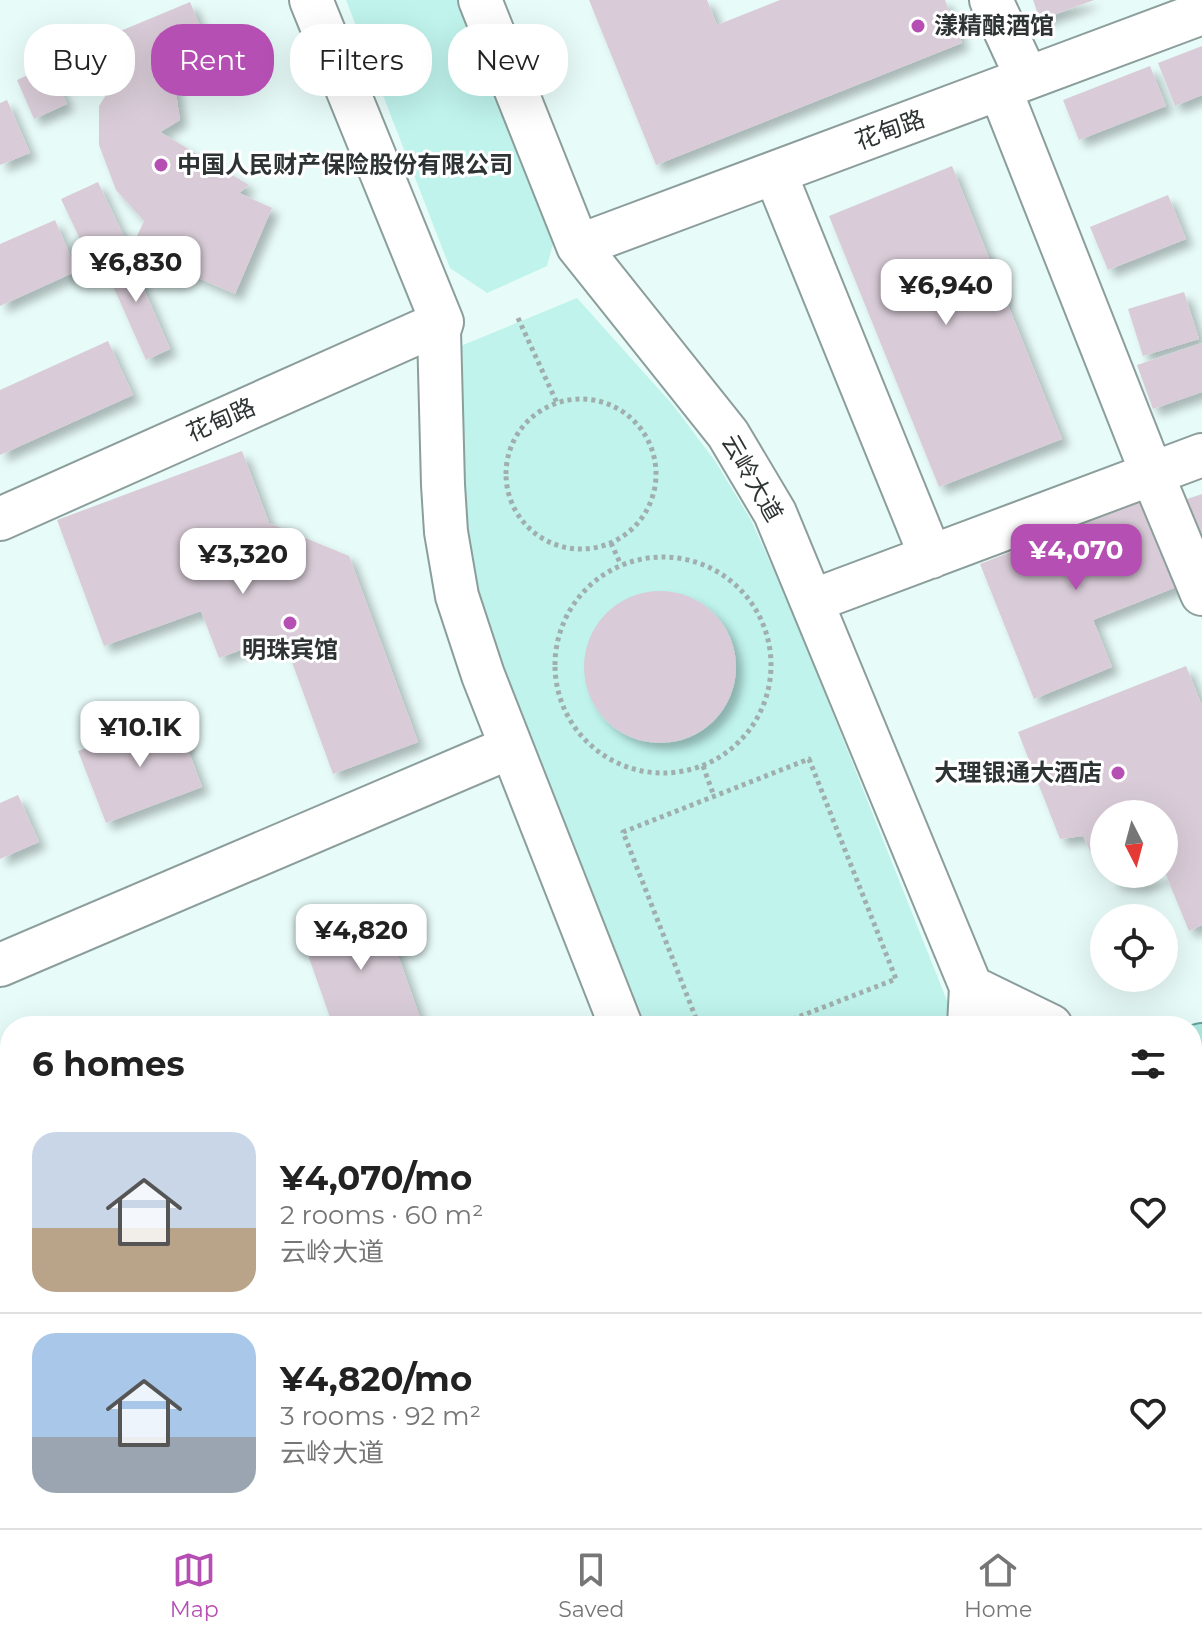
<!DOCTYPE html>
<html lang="en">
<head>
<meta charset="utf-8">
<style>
	:root { --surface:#fff; --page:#f2f2f2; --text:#222; --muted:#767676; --line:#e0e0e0; --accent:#b54fb3 }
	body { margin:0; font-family:Montserrat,"Noto Sans SC",sans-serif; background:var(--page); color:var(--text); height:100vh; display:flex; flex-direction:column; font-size:30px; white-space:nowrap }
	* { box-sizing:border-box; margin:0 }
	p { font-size:26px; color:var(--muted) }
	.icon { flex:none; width:44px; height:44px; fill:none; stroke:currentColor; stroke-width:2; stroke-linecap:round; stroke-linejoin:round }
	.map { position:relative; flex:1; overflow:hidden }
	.panel { position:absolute; left:0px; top:1016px; width:1202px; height:512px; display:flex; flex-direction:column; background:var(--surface); border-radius:32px 32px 0 0; box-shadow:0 8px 32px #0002 }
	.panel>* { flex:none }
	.top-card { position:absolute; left:24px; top:24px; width:800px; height:72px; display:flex; gap:16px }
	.needle { width:52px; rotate:174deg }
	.tools { position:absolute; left:1090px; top:800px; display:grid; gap:16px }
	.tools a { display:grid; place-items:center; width:88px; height:88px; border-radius:50%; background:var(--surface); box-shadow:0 8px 32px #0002; font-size:40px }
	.price { position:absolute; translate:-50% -68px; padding:0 18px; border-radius:16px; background:#fff; color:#222; font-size:26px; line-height:52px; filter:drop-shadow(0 2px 4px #0008) }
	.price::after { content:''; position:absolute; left:50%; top:48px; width:24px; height:18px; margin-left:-12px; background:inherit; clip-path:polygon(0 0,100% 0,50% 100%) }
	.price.active { background:var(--accent); color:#fff }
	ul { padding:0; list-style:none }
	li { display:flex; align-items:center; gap:24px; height:200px; padding:0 32px }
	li+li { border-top:2px solid var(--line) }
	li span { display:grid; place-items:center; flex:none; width:224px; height:160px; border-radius:24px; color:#555 }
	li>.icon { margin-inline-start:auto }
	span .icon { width:96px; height:96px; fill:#fffc; stroke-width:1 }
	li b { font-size:34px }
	h2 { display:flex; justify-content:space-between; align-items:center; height:96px; padding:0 32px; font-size:34px }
	.tag { padding:0 28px; border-radius:32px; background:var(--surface); box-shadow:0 8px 32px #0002; font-size:28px; line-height:72px }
	.tag.active { background:var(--accent); color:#fff }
	.tab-bar { display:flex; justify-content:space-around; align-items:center; height:112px; border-top:2px solid var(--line); background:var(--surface); font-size:22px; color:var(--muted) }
	.tab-bar a { display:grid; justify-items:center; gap:4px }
	.tab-bar .active { color:var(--accent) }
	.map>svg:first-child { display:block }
	.green { fill:#bff3ec }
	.building { fill:#d9ccd8; filter:url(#shadow) }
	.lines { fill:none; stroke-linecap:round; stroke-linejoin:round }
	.minor-casing { stroke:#8c9e9b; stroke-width:46 }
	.major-casing { stroke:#60a19a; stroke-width:48 }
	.path { stroke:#a0afad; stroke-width:5; stroke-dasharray:4 4; stroke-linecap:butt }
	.minor { stroke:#fff; stroke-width:42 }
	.major { stroke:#b0eae3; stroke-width:44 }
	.poi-dot { fill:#b54fb3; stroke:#fff; stroke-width:3 }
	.labels { text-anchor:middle; stroke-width:6; stroke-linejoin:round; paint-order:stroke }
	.poi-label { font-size:24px; font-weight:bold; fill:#2d3433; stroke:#fff; text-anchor:start }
	.street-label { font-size:24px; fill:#2d3433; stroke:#fff }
</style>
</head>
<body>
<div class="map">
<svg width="1202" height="1528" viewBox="0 0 1202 1528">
	<defs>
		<filter id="shadow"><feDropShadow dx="7" dy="7" stdDeviation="4" flood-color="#0004"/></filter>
	</defs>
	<rect width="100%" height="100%" fill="#e7fbf8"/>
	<path class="green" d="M346 0H465L558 225 547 266 487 293 450 268Z
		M577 298 673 405 715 461 751 520 792 611 957 1026H646L480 614 468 561 451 350Z
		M1192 1375 1202 1415V1528H231L253 1518H1192Z"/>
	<path class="building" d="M589 0H707L717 25 780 0H945L962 43 656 165Z
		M1033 0H1094L1040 20Z
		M190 2 205 38 170 53 180 120 160 132 249 185 239 193 272 208 235 294 131 249 144 221 116 190 99 145V106L119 74 97 83 82 47Z
		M1202 46V95L1175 106 1158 63Z
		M50 65 67 104 34 119 17 80Z
		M1150 66 1166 106 1079 140 1063 100Z
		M7 100 30 153 0 165V103Z
		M952 166 1062 439 939 487 829 216Z
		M98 182 126 241 89 258 61 199Z
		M1168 195 1186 239 1108 270 1090 227Z
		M55 220 77 271 0 306V244Z
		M126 248 170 349 146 360 101 259Z
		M1184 292 1199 339 1143 356 1128 309Z
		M108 341 133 395 0 455V390Z
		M1202 343V392L1153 409 1137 365Z
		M242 451 269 523 349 556 418 742 333 774 282 635 219 658 201 611 104 646 57 520Z
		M1202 494V537L1187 499Z
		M1145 499 1179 586 1093 620 1112 667 1034 699 980 564Z
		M584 667a76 76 0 1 1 152 0a76 76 0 1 1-152 0Z
		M1186 666 1202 706V925L1189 931 1166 875 1140 886 1116 883 1108 874H1164V814H1104V870L1093 857 1083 836 1060 839 1018 732Z
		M175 715 202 787 106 823 78 751Z
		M18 795 39 842 0 859V803Z
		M380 904 423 1026H333L300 932Z
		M1202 1171V1242H1201L1192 1210V1174Z
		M0 1376 10 1399V1446L0 1450Z"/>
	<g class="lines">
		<g class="minor-casing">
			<path id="minor" d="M311 0 442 322 439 331 443 485 446 532 457 596 483 675 621 1026
				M480 0 578 246 728 434 775 513 971 987 969 1026
				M991 0 1027 78
				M1000 89 1152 474 1202 594
				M775 173 931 557
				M578 246 1202 13
				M0 519 442 322
				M812 601 1202 455
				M0 965 511 747
				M971 987 1051 1026
				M1192 1252 1202 1286"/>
		</g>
		<g class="major-casing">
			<path id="major" d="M1192 1049 1202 1046
				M1192 1085 1202 1082
				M46 1528 67 1518
				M115 1528 137 1518"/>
		</g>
		<path class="path" d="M518 318 557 403
			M506 474a75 75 0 1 1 150 0a75 75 0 1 1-150 0Z
			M611 543 621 565
			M555 665a108 108 0 1 1 216 0a108 108 0 1 1-216 0Z
			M703 766 714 796
			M699 1026 623 832 809 759 896 979 775 1026
			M984 1518 989 1528
			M1026 1518 1030 1528"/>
		<use href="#minor" class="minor"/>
		<use href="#major" class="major"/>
	</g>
	<g class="poi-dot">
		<circle cx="918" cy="26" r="8"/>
		<circle cx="161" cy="165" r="8"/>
		<circle cx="290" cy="623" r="8"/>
		<circle cx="1118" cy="773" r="8"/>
	</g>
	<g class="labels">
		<g class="poi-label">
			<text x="934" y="34">漾精酿酒馆</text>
			<text x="177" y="173">中国人民财产保险股份有限公司</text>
			<text x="290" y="658" text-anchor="middle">明珠宾馆</text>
			<text x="1102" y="781" text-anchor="end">大理银通大酒店</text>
		</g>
		<g class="street-label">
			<text transform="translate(890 130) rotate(-20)" y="8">花甸路</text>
			<text transform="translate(221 420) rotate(-24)" y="8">花甸路</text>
			<text transform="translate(752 478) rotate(60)" y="8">云岭大道</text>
		</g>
	</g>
</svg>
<div class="tools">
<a><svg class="needle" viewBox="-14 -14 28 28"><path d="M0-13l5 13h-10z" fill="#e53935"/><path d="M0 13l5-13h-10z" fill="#767676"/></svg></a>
<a><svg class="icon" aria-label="locate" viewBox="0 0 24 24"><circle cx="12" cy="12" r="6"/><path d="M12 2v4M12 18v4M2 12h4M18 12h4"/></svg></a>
</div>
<b class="price" style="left:136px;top:304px">¥6,830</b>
<b class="price" style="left:946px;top:327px">¥6,940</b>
<b class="price active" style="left:1076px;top:592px">¥4,070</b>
<b class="price" style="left:243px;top:596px">¥3,320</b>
<b class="price" style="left:140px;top:769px">¥10.1K</b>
<b class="price" style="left:361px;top:972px">¥4,820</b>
<div class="top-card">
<a class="tag">Buy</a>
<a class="tag active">Rent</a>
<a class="tag">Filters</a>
<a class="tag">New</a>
</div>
<section class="panel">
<h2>6 homes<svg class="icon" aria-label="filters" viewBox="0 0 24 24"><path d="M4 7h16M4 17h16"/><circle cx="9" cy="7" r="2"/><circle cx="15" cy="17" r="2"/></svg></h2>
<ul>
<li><span style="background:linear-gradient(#c9d6e8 60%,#b9a48a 0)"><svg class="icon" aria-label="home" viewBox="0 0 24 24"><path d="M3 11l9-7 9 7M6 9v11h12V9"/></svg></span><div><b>¥4,070/mo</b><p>2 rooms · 60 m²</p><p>云岭大道</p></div><svg class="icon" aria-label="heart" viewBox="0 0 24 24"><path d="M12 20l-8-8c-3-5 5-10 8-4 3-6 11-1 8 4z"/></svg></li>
<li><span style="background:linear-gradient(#a9c7e8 65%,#9aa5b1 0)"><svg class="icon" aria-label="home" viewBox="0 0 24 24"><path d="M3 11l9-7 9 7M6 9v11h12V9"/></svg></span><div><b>¥4,820/mo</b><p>3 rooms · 92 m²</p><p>云岭大道</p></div><svg class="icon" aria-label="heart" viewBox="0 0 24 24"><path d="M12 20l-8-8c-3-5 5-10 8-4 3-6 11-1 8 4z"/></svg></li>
</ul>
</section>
</div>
<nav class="tab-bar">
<a class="active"><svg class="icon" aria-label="map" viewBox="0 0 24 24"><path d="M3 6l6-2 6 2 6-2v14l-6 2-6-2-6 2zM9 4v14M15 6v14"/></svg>Map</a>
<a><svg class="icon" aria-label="saved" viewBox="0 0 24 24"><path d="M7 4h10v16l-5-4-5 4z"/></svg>Saved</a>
<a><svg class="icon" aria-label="home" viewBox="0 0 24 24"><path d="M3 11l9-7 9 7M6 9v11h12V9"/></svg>Home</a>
</nav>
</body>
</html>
